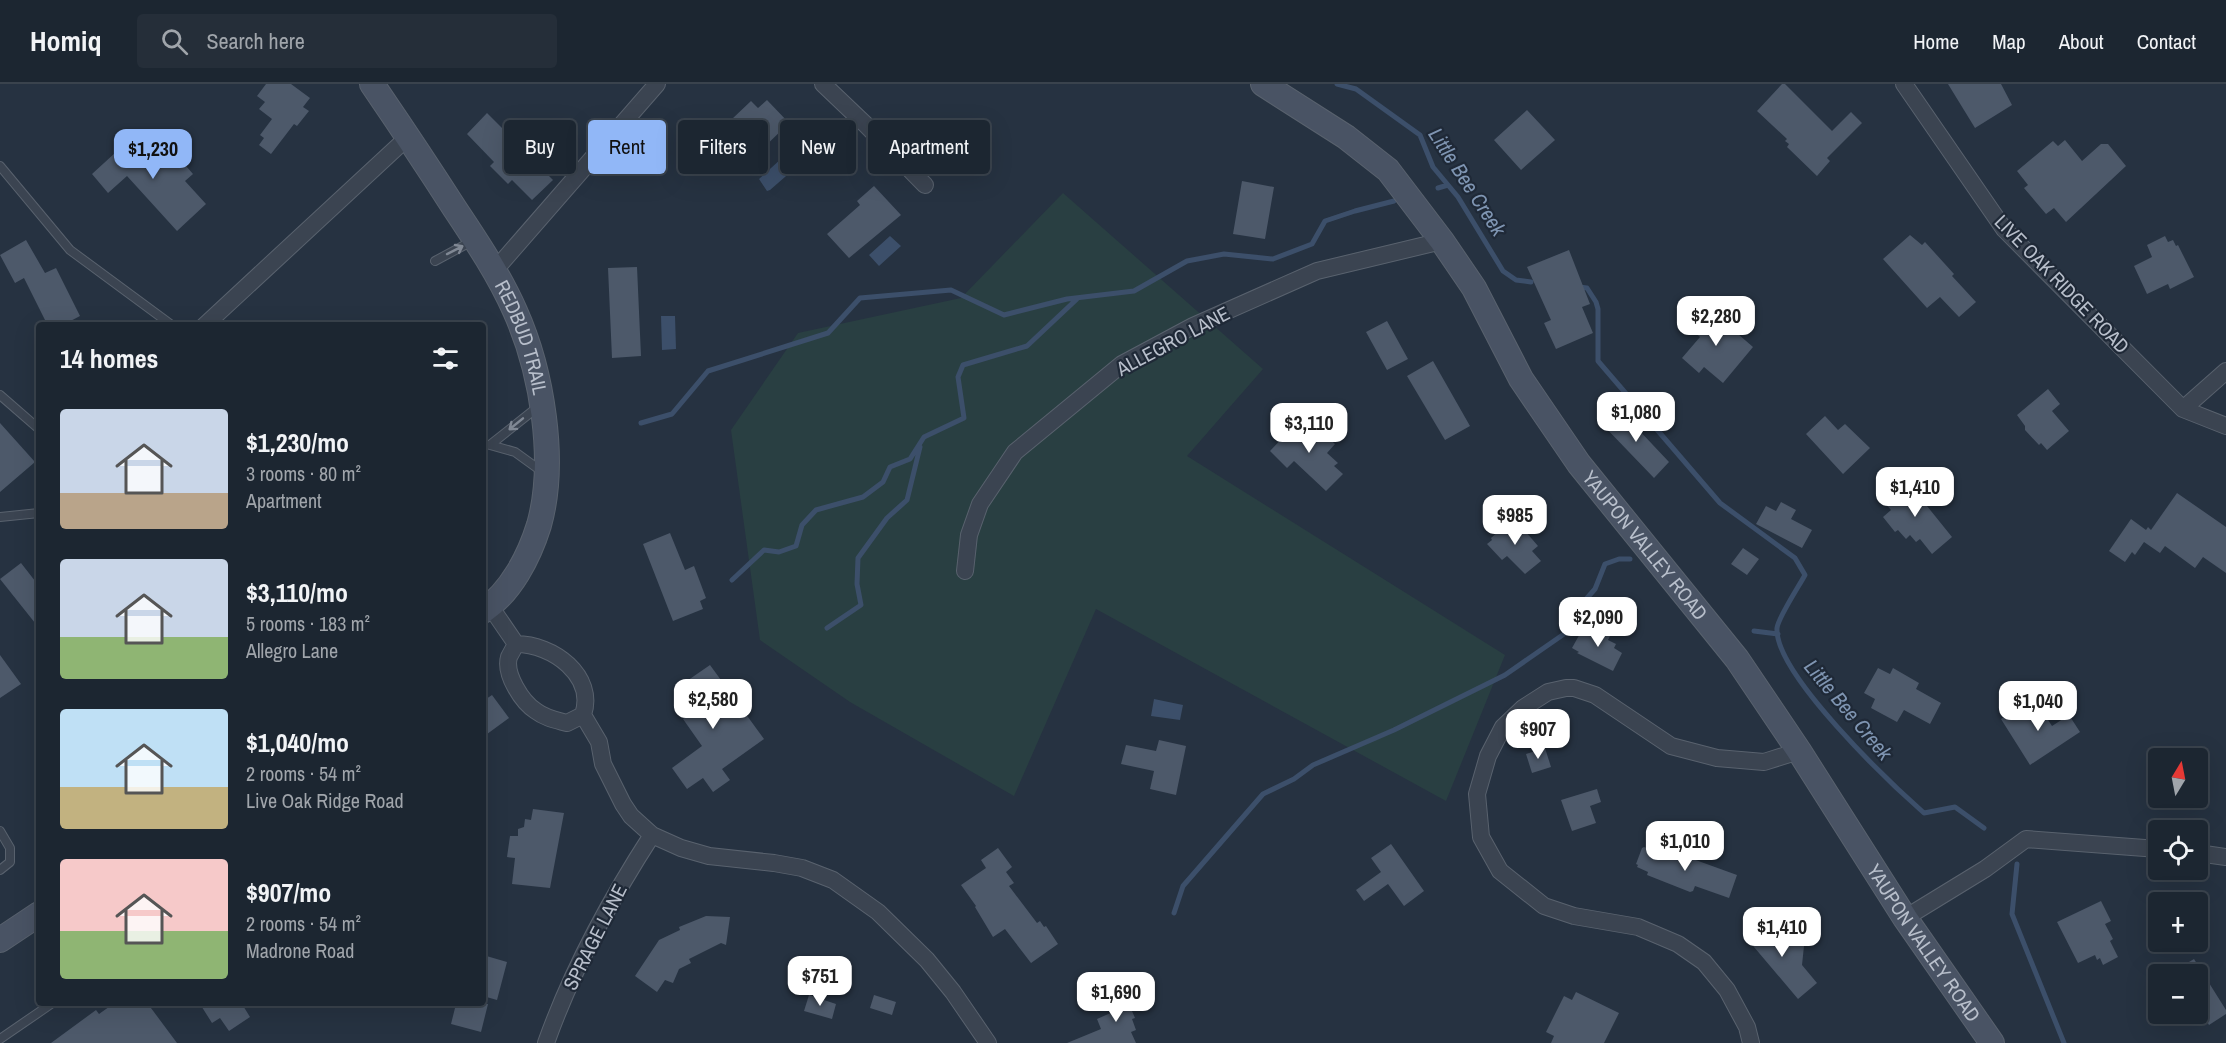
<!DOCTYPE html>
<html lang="en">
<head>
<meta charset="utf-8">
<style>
	:root { --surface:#1c2631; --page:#252e39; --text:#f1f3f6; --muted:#a0a5ab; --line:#3a434d; --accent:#91b7f7 }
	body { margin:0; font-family:"Archivo Narrow",sans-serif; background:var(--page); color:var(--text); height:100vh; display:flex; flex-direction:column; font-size:22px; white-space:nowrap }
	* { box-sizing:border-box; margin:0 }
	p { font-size:20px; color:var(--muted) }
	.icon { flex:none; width:33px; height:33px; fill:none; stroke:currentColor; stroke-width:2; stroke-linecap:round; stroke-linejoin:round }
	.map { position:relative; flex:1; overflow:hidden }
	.side { position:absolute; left:36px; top:238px; width:450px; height:684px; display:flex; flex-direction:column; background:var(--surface); border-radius:6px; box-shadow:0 6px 24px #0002,0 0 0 2px var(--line) }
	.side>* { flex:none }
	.guide { position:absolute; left:504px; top:36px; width:570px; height:54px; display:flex; gap:12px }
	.needle { width:39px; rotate:10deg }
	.fabs { position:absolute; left:2148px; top:664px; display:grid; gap:12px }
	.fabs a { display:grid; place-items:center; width:60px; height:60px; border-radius:6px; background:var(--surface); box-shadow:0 6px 24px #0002,0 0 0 2px var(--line); font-size:30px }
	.price { position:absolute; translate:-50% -51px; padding:0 14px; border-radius:12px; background:#fff; color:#222; font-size:20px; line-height:39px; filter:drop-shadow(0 2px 3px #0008) }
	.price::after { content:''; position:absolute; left:50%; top:36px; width:18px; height:14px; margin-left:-9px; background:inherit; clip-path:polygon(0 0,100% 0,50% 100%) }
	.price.on { background:var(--accent); color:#111 }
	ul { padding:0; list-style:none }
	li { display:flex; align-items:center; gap:18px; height:150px; padding:0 24px }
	li span { display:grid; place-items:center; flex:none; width:168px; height:120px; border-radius:6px; color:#555 }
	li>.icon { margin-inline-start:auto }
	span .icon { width:72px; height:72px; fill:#fffc; stroke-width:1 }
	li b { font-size:26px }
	h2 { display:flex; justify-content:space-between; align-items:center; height:72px; padding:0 24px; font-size:26px }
	.chip { padding:0 21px; border-radius:6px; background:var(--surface); box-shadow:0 6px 24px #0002,0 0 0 2px var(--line); font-size:21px; line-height:54px }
	.chip.on { background:var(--accent); color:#111 }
	header { display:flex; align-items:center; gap:36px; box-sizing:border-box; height:84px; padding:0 30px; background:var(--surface); border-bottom:2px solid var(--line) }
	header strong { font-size:28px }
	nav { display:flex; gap:33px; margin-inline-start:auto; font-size:21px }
	.search { width:420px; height:54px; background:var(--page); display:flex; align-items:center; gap:15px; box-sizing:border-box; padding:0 21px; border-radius:6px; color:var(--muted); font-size:22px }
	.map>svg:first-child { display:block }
	.green { fill:#293f42 }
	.water { fill:#3c4f6a }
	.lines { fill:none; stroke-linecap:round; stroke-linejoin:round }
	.stream { stroke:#3c4f6a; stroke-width:5 }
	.building { fill:#4d596a }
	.lane-casing { stroke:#59626e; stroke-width:10 }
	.street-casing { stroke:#59626e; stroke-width:18 }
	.secondary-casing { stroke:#59626e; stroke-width:26 }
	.lane { stroke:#3b4451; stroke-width:8 }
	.street { stroke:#3b4451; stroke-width:16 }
	.secondary { stroke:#495364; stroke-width:24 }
	.oneway { stroke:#808894 }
	.labels { text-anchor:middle; stroke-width:4.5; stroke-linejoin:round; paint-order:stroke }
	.street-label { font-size:20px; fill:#b8bfcb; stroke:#1f2937 }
	.water-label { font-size:21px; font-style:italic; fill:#7f95b2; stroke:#1f2937 }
</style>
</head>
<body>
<header>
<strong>Homiq</strong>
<div class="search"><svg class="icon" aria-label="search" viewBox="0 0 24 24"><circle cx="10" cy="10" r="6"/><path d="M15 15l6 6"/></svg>Search here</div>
<nav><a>Home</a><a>Map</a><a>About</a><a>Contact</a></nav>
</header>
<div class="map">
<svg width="2226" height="959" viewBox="0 0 2226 959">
	<rect width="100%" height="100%" fill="#263241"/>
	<path class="green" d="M1063 109 1263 285 1187 372 1505 571 1446 717 1096 525 1014 712 850 618 760 556 731 346 798 249 961 214Z"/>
	<path class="water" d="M782 74 793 86 770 106 767 107 759 95Z
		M890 152 901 162 879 182 869 171Z
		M661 232H675L676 265 662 266Z
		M1154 615 1183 621 1180 636 1151 632Z"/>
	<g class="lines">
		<path class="stream" d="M1337 0 1356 5 1420 51 1433 83 1458 113 1503 187 1516 196 1531 198
			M1438 104 1448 101
			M1579 203 1587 204 1596 218 1598 225V277L1720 419 1795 474 1805 491C1799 502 1778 534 1777 544 1774 589 1890 699 1924 729L1955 723 1984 744
			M641 339 672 330 708 287 828 249 860 214 951 206 1004 231 1067 215 1134 207 1187 177 1224 170 1273 175 1312 160 1325 137 1355 127 1394 117
			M732 496 764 466 779 468 796 462 802 441 816 426 863 413 883 398 890 383 910 375 924 353 964 334 958 293 963 281 1027 262 1078 214
			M827 544 861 521 857 500 858 474 887 434 907 416 920 363
			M1754 547 1778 550
			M2017 780 2012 830 2064 959
			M1174 829 1183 802 1263 710 1294 695 1313 681 1394 646 1505 591 1577 541 1580 522 1595 505 1605 480 1619 475H1630"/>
	</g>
	<path class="building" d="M266 0H291L310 14 303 23 309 27 297 42 294 40 271 70 259 61 264 54 260 51 272 35 259 25 265 18 257 12Z
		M1782 0H1785L1832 47 1851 28 1862 39 1827 74 1830 77 1817 92 1787 63 1789 60 1785 57 1787 55 1757 27Z
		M1948 0H2001L2012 21 1975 44Z
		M767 16 789 39 746 81 745 80 739 87 733 81 724 90 708 74 740 43 732 35 751 17 758 24Z
		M1527 26 1555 56 1521 86 1494 56Z
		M487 29 504 46 509 41 521 54 516 59 553 96 532 116 512 96 508 100 490 82 494 78 467 50Z
		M139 47 172 83 180 75 193 90 185 97 206 120 177 147 127 92 108 109 92 90Z
		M2065 56 2082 77 2101 60H2108L2126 82 2066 138 2054 124 2046 130 2024 104 2028 101 2017 87 2053 57 2058 62Z
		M1242 97 1274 103 1265 155 1233 150Z
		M874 102 901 131 849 174 827 150 860 121 857 117Z
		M1910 151 1922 161 1925 158 1954 190 1952 192 1976 218 1959 233 1940 213 1927 224 1883 175Z
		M2165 152 2168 158 2173 156 2176 162 2178 161 2194 193 2170 205 2168 200 2147 210 2134 182 2152 173 2147 161Z
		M26 156 45 189 56 184 80 232 61 242H48L24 194 15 199 0 171Z
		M1569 166 1590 220 1582 223 1593 249 1556 265 1544 239 1551 236 1527 183Z
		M637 183 641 272 612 274 608 184Z
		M1708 224 1753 263 1723 299 1704 283 1699 289 1682 274 1700 253 1691 245Z
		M1387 237 1408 275 1387 286 1366 248Z
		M1433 277 1470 342 1445 356 1407 292Z
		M2048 305 2060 320 2052 327 2069 347 2047 366 2041 359 2039 361 2025 346V342L2017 331Z
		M1619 325 1669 378 1654 394 1603 341Z
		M1825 332 1838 346 1845 340 1870 364 1843 390 1806 350Z
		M1310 336 1335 360 1327 369 1338 379 1334 382 1343 390 1326 407 1294 377 1287 384 1270 367 1289 347 1294 352Z
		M0 339 35 378 0 408Z
		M1906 396 1952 453 1932 470 1920 455 1916 458 1910 451 1906 455 1898 446 1895 448 1883 433 1891 426 1882 416Z
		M2177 409 2226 443V489L2203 473 2195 484 2165 462 2160 469 2144 458 2135 471 2132 468 2125 478 2109 467 2131 435 2146 446 2148 443 2151 446Z
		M1781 418 1796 426 1791 435 1812 446 1802 464 1756 440 1766 422 1776 427Z
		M1514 434 1538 462 1532 467 1541 477 1525 490 1507 472 1502 476 1487 460 1492 456 1491 454Z
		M670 449 685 486 694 482 706 514 700 517 703 525 673 537 643 460Z
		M1743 464 1759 475 1747 491 1731 480Z
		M21 479 39 502V544L0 495Z
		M1594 540 1611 550 1608 556 1616 560 1614 564 1622 569 1613 587 1577 569 1579 568 1572 564 1582 546 1588 550Z
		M0 571 21 600 0 614Z
		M710 581 764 655 722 685 730 696 713 708 703 694 687 705 672 684 702 662 683 635 687 632 676 611 684 605 681 601Z
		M1878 584 1890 590 1893 584 1919 599 1916 605 1941 619 1930 640 1904 626 1897 638 1871 624 1875 615 1864 609Z
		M492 611 509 634 483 653V617Z
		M2028 618 2032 623 2037 619 2052 642 2069 631 2080 648 2030 681 2001 635Z
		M1159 656 1186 662 1176 711 1150 705 1154 687 1121 680 1126 661 1156 667Z
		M1545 664 1551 683 1532 689 1526 670Z
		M1597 705 1601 718 1590 722 1596 739 1572 747 1561 716Z
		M533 725 564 729 550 804 512 800 515 774 507 773 510 752H518V745L524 743 525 735 531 736Z
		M1391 760 1424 807 1404 822 1388 800 1364 817 1356 806 1381 788 1371 774Z
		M1657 762 1737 791 1729 814 1695 802 1693 807 1690 808 1647 791 1648 788 1637 783 1638 781 1636 780 1642 764 1644 763 1655 768Z
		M998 764 1012 783 1006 788 1014 799 1009 802 1037 839 1040 837 1044 843 1046 842 1058 860 1031 879 1005 845 993 853 975 823 976 822 961 801 986 784 981 776Z
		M2101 817 2111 837 2105 840 2113 855 2110 857 2118 873 2103 881 2100 874 2097 876 2095 871 2078 879 2057 838Z
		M706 832 730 833 726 861 721 859 689 875 691 879 679 885 673 899 665 896 657 908 635 892 659 856 680 846 679 843Z
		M1761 834 1781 858 1804 862 1802 881 1817 899 1798 915 1743 850Z
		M483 871 507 878 497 916 483 912Z
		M2194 875 2226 926V930L2209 941 2198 923V891H2167Z
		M1135 906 1142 923 1132 927 1135 934 1132 935 1136 946 1131 948 1136 959H1067L1101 945 1097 935 1115 927 1113 923 1117 922 1114 915Z
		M1576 908 1619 929 1604 959H1551L1554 952 1546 948 1564 912 1572 916Z
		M809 911 836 920 832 935 804 927Z
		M874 911 896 918 892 931 870 924Z
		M113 920H148L177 959H51L96 926 99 930Z
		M200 920H242L250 933 229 947 220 934 212 939Z
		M456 920H488L481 948 451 940Z"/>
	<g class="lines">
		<g class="lane-casing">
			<path id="lane" d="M0 82 70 166 173 242
				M435 177 474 156
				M0 311 39 345
				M490 361 539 322
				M490 361 515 368 544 389
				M0 433 39 429
				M0 747 10 764V778L0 786
				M0 955 51 920"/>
		</g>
		<g class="street-casing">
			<path id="street" d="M823 0 865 40 925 101
				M1904 0 2004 145 2183 325 2226 342
				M495 186 657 0
				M204 242 408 53
				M2183 325 2226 287
				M965 487 969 451 980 420 1015 368 1122 280 1193 242 1317 187 1442 157
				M490 522 516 560
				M516 560C553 560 596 592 583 631L567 639C556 636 545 634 536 627 522 618 504 590 509 573 511 569 514 564 516 560Z
				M583 631 599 658 603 680 623 720 631 732 652 751 681 764 709 772 774 779 802 784 833 796 878 828 927 876 953 908 988 959
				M2198 769 2226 773
				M1905 834 1985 785 2026 755 2158 765
				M546 959C572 886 610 816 652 751
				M1751 959 1747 943 1727 906 1704 878 1678 860 1638 843 1574 832 1544 822 1500 787 1481 753 1477 710 1488 672 1503 643 1523 624 1548 608 1566 604H1574L1595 611 1671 662 1717 674 1764 678 1799 667"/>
		</g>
		<g class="secondary-casing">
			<g id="secondary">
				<path id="s1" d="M372 0C400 41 428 83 455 125 477 158 499 191 515 227 542 287 557 377 539 441 529 473 511 508 483 527"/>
				<path id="s2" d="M1263 0 1346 53 1388 86 1442 157 1474 204 1521 295 1579 380 1737 575 1799 667 1905 834 1992 959"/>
				<path d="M0 856 39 830"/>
			</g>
		</g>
		<use href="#lane" class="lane"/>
		<use href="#street" class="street"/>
		<use href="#secondary" class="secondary"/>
	</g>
	<defs><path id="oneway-shaft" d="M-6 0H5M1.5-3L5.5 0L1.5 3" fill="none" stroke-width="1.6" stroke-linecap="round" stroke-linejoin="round" transform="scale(1.5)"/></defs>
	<g class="oneway">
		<use href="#oneway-shaft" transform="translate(455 166) rotate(-27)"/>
		<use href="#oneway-shaft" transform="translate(516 340) rotate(141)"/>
	</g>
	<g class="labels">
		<g class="street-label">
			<text transform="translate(2062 200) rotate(46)" y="7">LIVE OAK RIDGE ROAD</text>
			<text dy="7" stroke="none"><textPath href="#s1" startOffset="296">REDBUD TRAIL</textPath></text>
			<text transform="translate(1173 257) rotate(-28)" y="7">ALLEGRO LANE</text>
			<text dy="7" stroke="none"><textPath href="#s2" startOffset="608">YAUPON VALLEY ROAD</textPath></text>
			<text transform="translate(595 853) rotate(-63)" y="7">SPRAGE LANE</text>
			<text dy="7" stroke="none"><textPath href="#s2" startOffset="1094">YAUPON VALLEY ROAD</textPath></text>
		</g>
		<g class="water-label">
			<text transform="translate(1467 98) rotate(57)" y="7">Little Bee Creek</text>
			<text transform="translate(1848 626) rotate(50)" y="7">Little Bee Creek</text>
		</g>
	</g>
</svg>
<div class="fabs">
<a><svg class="needle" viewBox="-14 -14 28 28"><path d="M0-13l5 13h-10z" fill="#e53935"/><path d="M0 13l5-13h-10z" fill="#a0a5ab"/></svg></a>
<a><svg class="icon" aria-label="locate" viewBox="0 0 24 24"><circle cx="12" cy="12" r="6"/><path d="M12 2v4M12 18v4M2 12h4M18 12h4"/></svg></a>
<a>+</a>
<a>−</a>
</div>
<b class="price on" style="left:153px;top:96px">$1,230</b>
<b class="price" style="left:1716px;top:263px">$2,280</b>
<b class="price" style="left:1636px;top:359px">$1,080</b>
<b class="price" style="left:1309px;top:370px">$3,110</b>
<b class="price" style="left:1915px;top:434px">$1,410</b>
<b class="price" style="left:1515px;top:462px">$985</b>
<b class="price" style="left:1598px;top:564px">$2,090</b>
<b class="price" style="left:713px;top:646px">$2,580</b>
<b class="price" style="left:2038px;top:648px">$1,040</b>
<b class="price" style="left:1538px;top:676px">$907</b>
<b class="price" style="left:1685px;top:788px">$1,010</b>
<b class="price" style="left:1782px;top:874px">$1,410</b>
<b class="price" style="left:820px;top:923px">$751</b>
<b class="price" style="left:1116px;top:939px">$1,690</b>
<div class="guide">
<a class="chip">Buy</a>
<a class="chip on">Rent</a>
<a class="chip">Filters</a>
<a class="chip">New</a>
<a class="chip">Apartment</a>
</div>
<section class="side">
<h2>14 homes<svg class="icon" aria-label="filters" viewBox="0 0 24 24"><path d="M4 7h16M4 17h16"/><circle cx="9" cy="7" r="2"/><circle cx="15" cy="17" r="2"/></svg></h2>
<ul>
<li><span style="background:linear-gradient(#c9d6e8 70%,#b9a48a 0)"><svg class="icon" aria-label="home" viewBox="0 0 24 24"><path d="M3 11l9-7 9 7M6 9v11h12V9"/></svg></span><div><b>$1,230/mo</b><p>3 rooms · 80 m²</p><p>Apartment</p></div></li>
<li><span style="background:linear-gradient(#c9d6e8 65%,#8fb573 0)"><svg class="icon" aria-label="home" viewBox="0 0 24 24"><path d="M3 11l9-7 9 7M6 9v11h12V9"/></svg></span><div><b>$3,110/mo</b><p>5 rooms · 183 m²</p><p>Allegro Lane</p></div></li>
<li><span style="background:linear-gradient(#bfe0f5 65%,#c2b280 0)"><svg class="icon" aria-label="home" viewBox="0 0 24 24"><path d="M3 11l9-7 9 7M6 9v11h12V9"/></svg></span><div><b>$1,040/mo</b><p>2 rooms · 54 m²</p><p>Live Oak Ridge Road</p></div></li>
<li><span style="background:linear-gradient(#f6c9c9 60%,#8fb573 0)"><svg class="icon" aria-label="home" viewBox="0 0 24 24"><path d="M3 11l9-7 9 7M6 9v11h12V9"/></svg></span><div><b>$907/mo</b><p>2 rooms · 54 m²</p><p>Madrone Road</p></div></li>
</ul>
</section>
</div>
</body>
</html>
